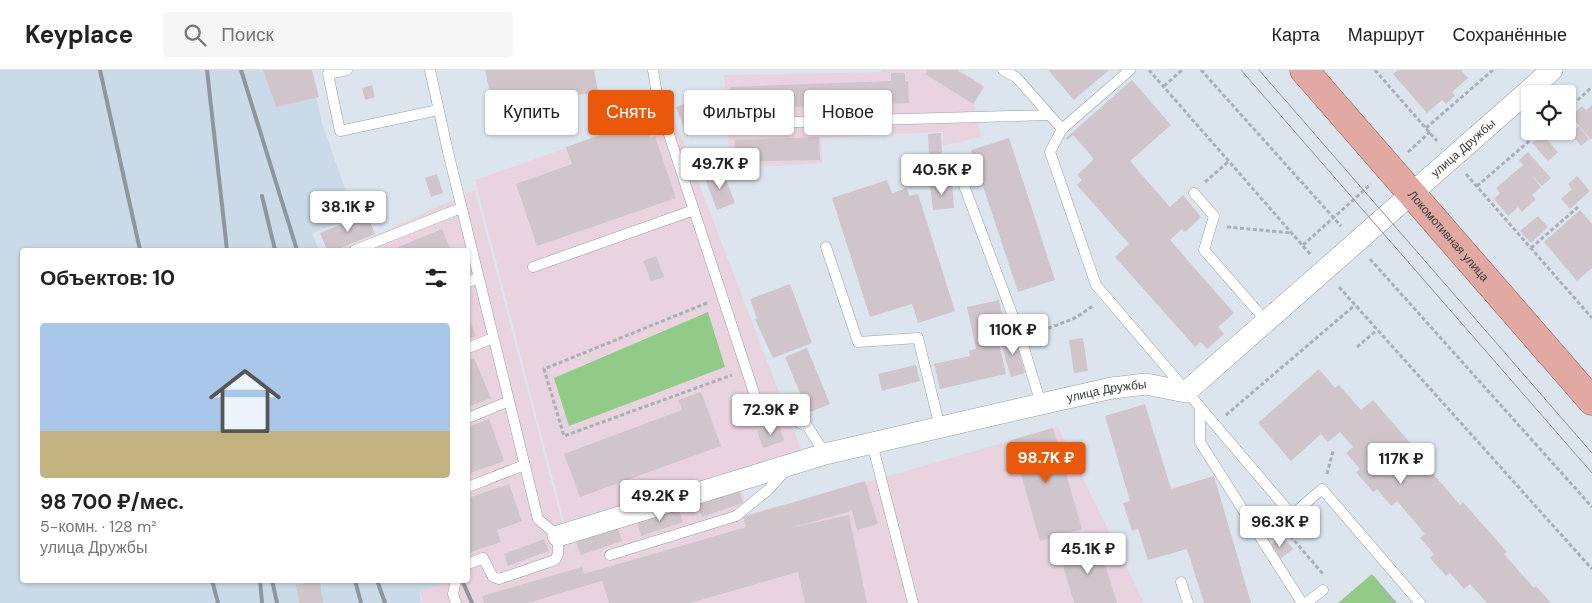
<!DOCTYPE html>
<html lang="ru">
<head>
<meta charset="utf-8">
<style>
	:root { --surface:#fff; --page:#f6f6f6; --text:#222; --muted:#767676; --line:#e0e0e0; --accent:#ea580c }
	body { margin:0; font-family:"DM Sans",sans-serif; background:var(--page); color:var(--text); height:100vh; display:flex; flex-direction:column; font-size:19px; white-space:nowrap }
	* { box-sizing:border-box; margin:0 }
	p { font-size:16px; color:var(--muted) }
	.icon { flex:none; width:28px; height:28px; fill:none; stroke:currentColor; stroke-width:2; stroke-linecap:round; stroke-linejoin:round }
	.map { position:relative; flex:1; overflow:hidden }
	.details { position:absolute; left:20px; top:178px; width:450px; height:335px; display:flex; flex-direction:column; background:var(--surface); border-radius:5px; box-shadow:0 1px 4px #0004 }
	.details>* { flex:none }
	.banner { position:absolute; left:485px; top:20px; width:475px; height:45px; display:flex; gap:10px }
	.controls { position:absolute; left:1521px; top:15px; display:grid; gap:10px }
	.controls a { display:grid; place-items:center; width:55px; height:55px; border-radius:5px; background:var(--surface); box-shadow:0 1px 4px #0004; font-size:25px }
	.price { position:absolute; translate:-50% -42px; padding:0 11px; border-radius:5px; background:#fff; color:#222; font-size:16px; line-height:32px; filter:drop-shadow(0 1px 2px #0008) }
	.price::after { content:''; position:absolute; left:50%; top:30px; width:15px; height:11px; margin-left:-8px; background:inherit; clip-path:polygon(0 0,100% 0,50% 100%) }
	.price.selected { background:var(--accent); color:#fff }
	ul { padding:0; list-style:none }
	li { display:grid; align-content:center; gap:10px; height:265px; padding:0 20px }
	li+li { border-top:1px solid var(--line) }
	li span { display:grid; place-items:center; height:155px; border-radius:5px; color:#555 }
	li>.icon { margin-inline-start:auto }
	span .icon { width:90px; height:90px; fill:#fffc; stroke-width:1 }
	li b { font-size:21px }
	h2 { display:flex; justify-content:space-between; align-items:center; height:60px; padding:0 20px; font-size:21px }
	.pill { padding:0 18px; border-radius:5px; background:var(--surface); box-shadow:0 1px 4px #0004; font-size:18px; line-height:45px }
	.pill.selected { background:var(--accent); color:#fff }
	header { display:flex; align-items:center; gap:30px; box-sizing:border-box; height:70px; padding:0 25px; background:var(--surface); border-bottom:1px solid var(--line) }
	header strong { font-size:24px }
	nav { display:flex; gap:28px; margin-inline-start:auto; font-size:18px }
	.search { width:350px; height:45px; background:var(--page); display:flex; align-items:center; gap:12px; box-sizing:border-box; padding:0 18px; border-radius:5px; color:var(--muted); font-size:19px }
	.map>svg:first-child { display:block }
	.industrial { fill:#e9d3df }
	.built { fill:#cbdae9 }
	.green { fill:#91cb87 }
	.building { fill:#d1c5cc }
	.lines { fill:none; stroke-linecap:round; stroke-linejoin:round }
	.lane-casing { stroke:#969fa7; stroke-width:11 }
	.street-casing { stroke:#969fa7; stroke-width:22 }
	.primary-casing { stroke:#985d55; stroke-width:29 }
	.path { stroke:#a8afb6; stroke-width:3; stroke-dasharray:4 2.5; stroke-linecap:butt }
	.lane { stroke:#fff; stroke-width:10 }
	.street { stroke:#fff; stroke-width:21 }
	.primary { stroke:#e1a9a1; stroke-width:28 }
	.tram { stroke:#90969d; stroke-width:1 }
	.rail { stroke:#90969d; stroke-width:4 }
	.labels { text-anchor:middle; stroke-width:5; stroke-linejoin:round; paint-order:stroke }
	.street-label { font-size:12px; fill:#373b3e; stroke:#e9f2fc }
</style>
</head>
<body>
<header>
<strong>Keyplace</strong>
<div class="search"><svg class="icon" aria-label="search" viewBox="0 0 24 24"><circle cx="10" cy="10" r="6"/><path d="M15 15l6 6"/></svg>Поиск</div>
<nav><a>Карта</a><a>Маршрут</a><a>Сохранённые</a></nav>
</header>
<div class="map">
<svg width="1592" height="533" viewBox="0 0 1592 533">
	<rect width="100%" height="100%" fill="#dce5ee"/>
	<path class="industrial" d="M882 0H959L985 16 974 34 981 67 943 76V62L822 68V93L731 99 724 5 881 2Z
		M671 41 802 382 564 452 475 110Z
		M475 120 568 475 740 416 749 444 781 435 782 437 1058 357 1144 533H421L423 531 420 521 455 510H468V180H337L376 165Z"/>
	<path class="built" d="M0 0H310L322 53 355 147 312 163 319 180H22V510H455L420 521 421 533H0Z"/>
	<path class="green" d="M708 242 725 297 569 356 554 308Z
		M1372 504 1397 533H1338Z"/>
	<path class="building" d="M263 0H312L319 27 276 37Z
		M485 0H594L598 21 494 43Z
		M928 0H957L984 17 973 34 925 4Z
		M1048 0H1109L1074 30Z
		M1398 0H1461L1468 8 1452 22 1455 26 1446 34 1442 30 1427 43 1393 4Z
		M891 3H905V11H908L909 33 731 39 730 17 891 11Z
		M1132 10 1171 55 1130 91 1170 137 1183 125 1201 147 1185 162 1182 159 1170 170 1234 243 1218 257 1224 264 1207 279 1201 272 1195 277 1115 187 1129 174 1077 115 1082 110 1077 105 1094 89 1073 65 1067 70 1066 68Z
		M372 15 375 27 365 30 362 18Z
		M695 30 706 59 687 66 676 37Z
		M1592 35V68L1590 69 1571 46 1582 36 1586 40Z
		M644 50 650 68 655 66 676 128 537 176 516 114 572 94 566 77Z
		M1579 56 1589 69 1581 76 1571 63Z
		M941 63 942 84 929 85 928 64Z
		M1543 65 1558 82 1548 91 1532 73Z
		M819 67 820 90 735 92V70Z
		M1009 68 1055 210 1018 222 971 80Z
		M1528 82 1551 108 1542 116 1532 106 1541 117 1532 125 1536 129 1522 142 1518 137 1508 146 1494 129 1500 123 1496 118 1523 95 1519 90Z
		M722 99 735 133 717 140 704 106Z
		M437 104 443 123 431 127 425 108Z
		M1577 106 1590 121 1570 139 1561 129 1572 119 1568 114Z
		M887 110 892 123 907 118 909 126 918 124 955 241 918 253 912 234 870 247 832 128Z
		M952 111 954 138 933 140 930 114Z
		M1580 140 1592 154V198L1577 211 1544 172Z
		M367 144 375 164 336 180H327L320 163Z
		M1538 146 1548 157 1531 173 1520 161Z
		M442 159 451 180H391Z
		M656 186 664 207 651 211 643 191Z
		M790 214 812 273 773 288 755 249 757 248 750 229Z
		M999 230 1007 267 998 269 1006 304 940 319 934 294 970 286 969 280 976 279 967 237Z
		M468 246 476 266 468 269Z
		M1015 266 1025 303 1011 307 1000 270Z
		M1083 268 1088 301 1074 303 1069 270Z
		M807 278 830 334 808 343 785 287Z
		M474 288 491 328 468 337V291Z
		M916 295 920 311 882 321 878 304Z
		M1319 299 1335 318 1339 315 1361 340 1373 330 1432 398 1430 400 1460 435 1463 432 1507 482 1504 484 1534 518 1536 516 1551 533H1487L1470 514 1464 519 1450 503 1446 506 1430 488 1434 484 1420 468 1425 464 1397 431 1391 436 1377 419 1373 422 1356 402 1360 399 1346 383 1353 377 1340 362 1328 372 1321 364 1291 391 1258 353Z
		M701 322 721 376 580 427 564 384 682 340 678 330Z
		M1145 334 1171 419 1214 406 1251 533H1204L1187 479 1148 490 1138 459 1132 461 1123 433 1130 431 1105 346Z
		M489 349 504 391 468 404V357Z
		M779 354 784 371 763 378 757 361Z
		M1053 358 1082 459 1040 471 1011 370Z
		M865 411 878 454 857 460 852 441 790 458 849 445 867 533H805L798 502 690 533H609L602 511 528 533H484L482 526 582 497 584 504 746 457 743 447Z
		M509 414 522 451 497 460 501 472 468 483V428Z
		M738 418 743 433 702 447 697 432Z
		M679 439 683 452 641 466 637 452Z
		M618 458 622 471 581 485 576 472Z
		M1282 465 1293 479 1279 490 1268 476Z
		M544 469 549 481 508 496 504 484Z
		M1098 471 1117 533H1074L1059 482Z
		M320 511 323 533H299L296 515Z"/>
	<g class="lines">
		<g class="lane-casing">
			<path id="lane" d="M347 0 328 4 340 61 438 40
				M430 0 448 82 538 449 558 466V484L555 490 499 509 493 507 483 488 468 494
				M653 0 658 31 756 329 808 357 825 384
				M1003 0 1016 7 1062 59
				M1130 0 1062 59 1050 82 1096 215 1292 445 1322 419 1420 533
				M730 54 1049 45
				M956 94 1020 265 1041 334
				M1194 123 1214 146 1204 180 1266 251
				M826 177 858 272 918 268 940 357
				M355 180 461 138
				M533 197 694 140
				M468 212 478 208
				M468 278 493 268
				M1200 337V372L1302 533
				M468 348 509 331
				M872 373 913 533
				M468 417 524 395
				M610 485 736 446 768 420 786 400
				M456 510 453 524 456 533
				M1181 512 1188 533
				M1306 533 1323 520"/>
		</g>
		<g class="street-casing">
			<g id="street">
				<path id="s1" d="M558 466 825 384 1041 334 1112 318 1146 314 1186 322 1552 0"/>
			</g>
		</g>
		<g class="primary-casing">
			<g id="primary">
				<path id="s2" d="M1304 0 1592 331"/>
			</g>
		</g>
		<path class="path" d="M1149 0 1310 184
			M1201 0 1341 156
			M1375 0 1437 71
			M1164 16 1182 0
			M1568 39 1592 17
			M1426 58 1493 0
			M1408 82 1430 62
			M1466 104 1592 248
			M1205 112 1229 91
			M1477 116 1541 61
			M1227 157 1292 163
			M1303 175 1371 114
			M1531 178 1578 137
			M1370 189 1592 437
			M1339 217 1592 499
			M707 233 544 299 564 366 732 305
			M1036 263 1075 248 1093 236
			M1357 277 1377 260
			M1226 345 1355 235
			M1327 404 1333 381
			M1286 461 1323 504
			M1383 520 1395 533"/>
		<use href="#lane" class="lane"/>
		<use href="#street" class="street"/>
		<use href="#primary" class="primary"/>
		<path class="tram" d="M1241 0 1592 403
			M1259 0 1592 383"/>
		<path class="rail" d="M100 0 140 180
			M207 0 227 180
			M241 0 297 180
			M262 126 275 180
			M212 510 218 533
			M260 510 262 533
			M272 510 277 533
			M355 510 361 533
			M377 510 385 533
			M462 510 472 533"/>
	</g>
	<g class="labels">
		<g class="street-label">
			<text dy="4" stroke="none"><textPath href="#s1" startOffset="1018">улица Дружбы</textPath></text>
			<text dy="4" stroke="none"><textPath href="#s2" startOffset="220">Локомотивная улица</textPath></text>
			<text dy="4" stroke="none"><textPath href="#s1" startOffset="568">улица Дружбы</textPath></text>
		</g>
	</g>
</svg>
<div class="controls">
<a><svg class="icon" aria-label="locate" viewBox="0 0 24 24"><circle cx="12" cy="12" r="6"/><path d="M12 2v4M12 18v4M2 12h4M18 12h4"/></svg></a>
</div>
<b class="price" style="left:720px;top:120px">49.7K ₽</b>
<b class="price" style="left:942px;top:126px">40.5K ₽</b>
<b class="price" style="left:348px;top:163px">38.1K ₽</b>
<b class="price" style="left:1013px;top:286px">110K ₽</b>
<b class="price" style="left:771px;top:366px">72.9K ₽</b>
<b class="price selected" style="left:1046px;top:414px">98.7K ₽</b>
<b class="price" style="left:1401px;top:415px">117K ₽</b>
<b class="price" style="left:660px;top:452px">49.2K ₽</b>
<b class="price" style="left:1280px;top:478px">96.3K ₽</b>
<b class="price" style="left:1088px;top:505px">45.1K ₽</b>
<div class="banner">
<a class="pill">Купить</a>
<a class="pill selected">Снять</a>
<a class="pill">Фильтры</a>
<a class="pill">Новое</a>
</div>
<section class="details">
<h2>Объектов: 10<svg class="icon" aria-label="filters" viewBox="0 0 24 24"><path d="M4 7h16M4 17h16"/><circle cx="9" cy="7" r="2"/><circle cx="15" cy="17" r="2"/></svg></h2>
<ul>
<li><span style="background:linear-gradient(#a9c7e8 70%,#c2b280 0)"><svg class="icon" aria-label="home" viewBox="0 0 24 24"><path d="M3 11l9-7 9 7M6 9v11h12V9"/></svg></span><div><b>98 700 ₽/мес.</b><p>5-комн. · 128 m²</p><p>улица Дружбы</p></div></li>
</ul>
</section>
</div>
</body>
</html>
